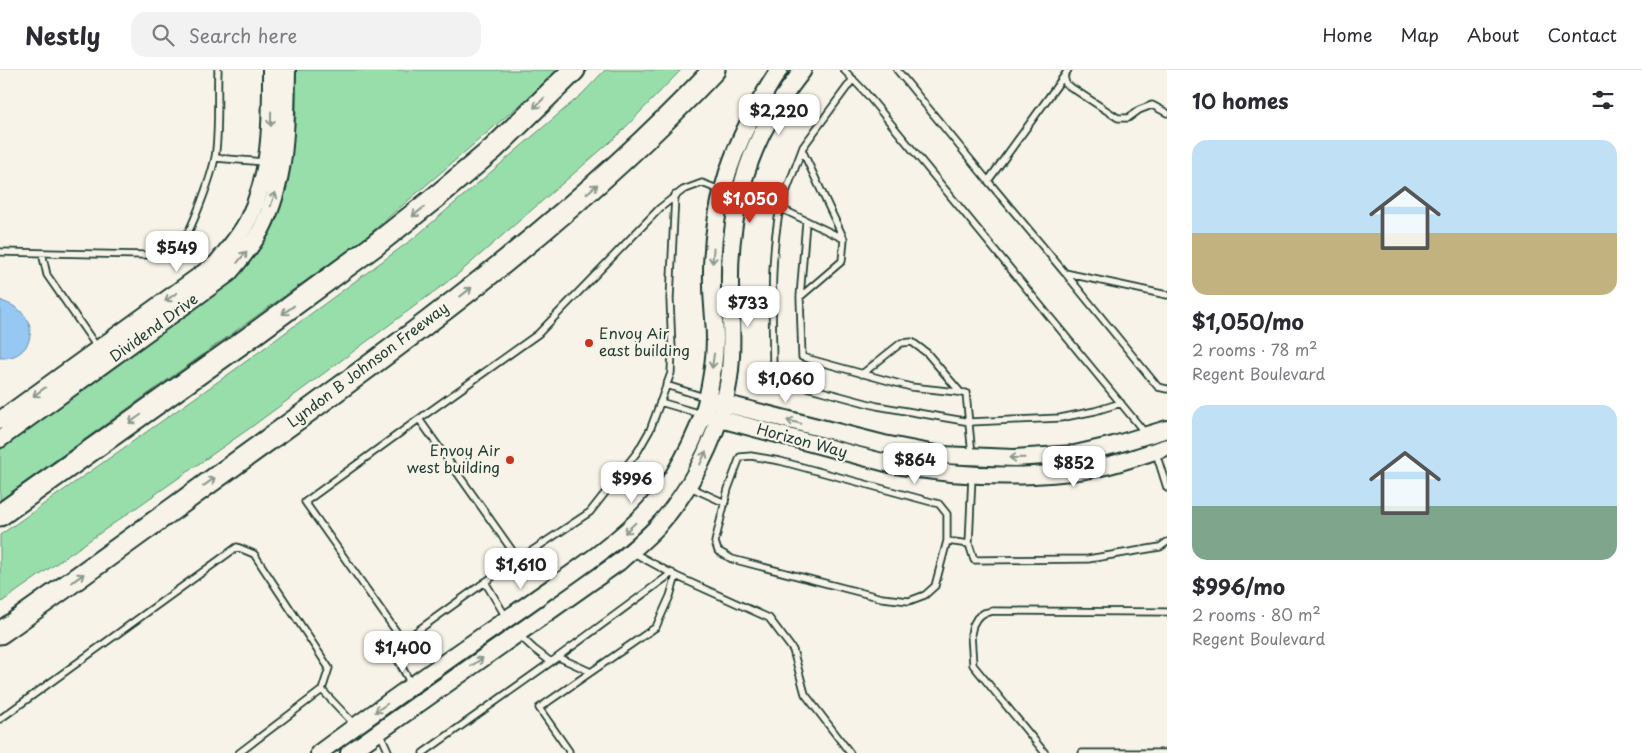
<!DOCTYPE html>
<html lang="en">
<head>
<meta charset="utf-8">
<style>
	:root { --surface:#fff; --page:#f2f2f3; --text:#2b2b33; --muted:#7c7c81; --line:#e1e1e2; --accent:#c8321e }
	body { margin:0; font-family:"Playpen Sans",sans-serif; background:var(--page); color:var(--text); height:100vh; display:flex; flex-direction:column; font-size:19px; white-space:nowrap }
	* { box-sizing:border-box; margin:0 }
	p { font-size:16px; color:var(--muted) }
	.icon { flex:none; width:28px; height:28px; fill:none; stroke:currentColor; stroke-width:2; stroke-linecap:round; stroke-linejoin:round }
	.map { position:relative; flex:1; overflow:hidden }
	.sheet { display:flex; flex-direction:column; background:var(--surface); width:475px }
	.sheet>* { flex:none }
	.price { position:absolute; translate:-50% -42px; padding:0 11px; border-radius:10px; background:#fff; color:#222; font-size:16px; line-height:32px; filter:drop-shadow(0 1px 2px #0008) }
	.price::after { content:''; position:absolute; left:50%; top:30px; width:15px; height:11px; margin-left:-8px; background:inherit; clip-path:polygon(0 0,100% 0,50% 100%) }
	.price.active { background:var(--accent); color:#fff }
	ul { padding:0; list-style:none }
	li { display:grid; align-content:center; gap:10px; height:265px; padding:0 25px }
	li span { display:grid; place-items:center; height:155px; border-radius:15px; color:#555 }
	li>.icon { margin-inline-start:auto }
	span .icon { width:90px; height:90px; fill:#fffc; stroke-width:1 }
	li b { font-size:21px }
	h2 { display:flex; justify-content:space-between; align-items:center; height:60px; padding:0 25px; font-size:21px }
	header { display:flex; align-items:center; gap:30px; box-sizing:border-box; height:70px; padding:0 25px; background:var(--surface); border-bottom:1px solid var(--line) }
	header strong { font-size:24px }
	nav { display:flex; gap:28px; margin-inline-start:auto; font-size:18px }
	.search { width:350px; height:45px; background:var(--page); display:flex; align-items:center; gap:12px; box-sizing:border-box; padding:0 18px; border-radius:15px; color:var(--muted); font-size:19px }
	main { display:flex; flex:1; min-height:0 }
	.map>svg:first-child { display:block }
	.green { fill:#98deab; stroke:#5c8e70 }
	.water { fill:#96c8f3; stroke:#6690a7 }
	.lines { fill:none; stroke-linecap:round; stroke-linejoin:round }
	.lane-casing { stroke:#1f3d34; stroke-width:9 }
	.secondary-casing { stroke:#1f3d34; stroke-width:20 }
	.highway-casing { stroke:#1f3d34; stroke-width:25 }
	.lane { stroke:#f7f3e8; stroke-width:5.5 }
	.secondary { stroke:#f7f3e8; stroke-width:16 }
	.highway { stroke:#f7f3e8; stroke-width:21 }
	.oneway { stroke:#8b988e }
	.poi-dot { fill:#c8321e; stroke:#f7f3e8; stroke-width:2 }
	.labels { text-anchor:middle; stroke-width:4.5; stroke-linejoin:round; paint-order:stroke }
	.street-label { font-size:15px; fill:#1f3d34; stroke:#f7f3e8 }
	.poi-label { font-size:15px; fill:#1f3d34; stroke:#f7f3e8; text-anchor:start }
</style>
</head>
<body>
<header>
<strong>Nestly</strong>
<div class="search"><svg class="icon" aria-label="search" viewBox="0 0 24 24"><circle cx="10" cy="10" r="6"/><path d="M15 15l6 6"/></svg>Search here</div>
<nav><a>Home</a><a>Map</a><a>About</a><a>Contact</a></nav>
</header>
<main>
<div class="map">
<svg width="1167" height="683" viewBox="0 0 1167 683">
	<rect width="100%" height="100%" fill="#f7f3e8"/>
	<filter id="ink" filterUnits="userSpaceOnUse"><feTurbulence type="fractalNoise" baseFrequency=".02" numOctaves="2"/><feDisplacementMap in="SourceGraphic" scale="10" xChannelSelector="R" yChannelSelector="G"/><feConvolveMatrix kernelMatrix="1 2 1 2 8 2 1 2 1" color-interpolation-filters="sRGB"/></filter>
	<g filter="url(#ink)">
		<path class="green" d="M296 0H557L530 26 361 171 0 430V380L108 303 226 216 251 189 275 147 287 109 296 47Z
			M605 0H681L617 66 458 204 250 358 0 533V465L233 301 414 168 582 24Z"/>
		<path class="water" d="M0 230C6 233 13 235 18 239 41 256 30 290 0 288Z"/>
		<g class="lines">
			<g class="lane-casing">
				<path id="lane" d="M844 0 865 22 1146 364
					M897 0 988 111
					M1068 0 1064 6 1066 14 1118 48H1128L1139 40 1152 35 1167 43
					M1064 6 988 111 1065 203 1167 225
					M802 80 844 169
					M215 88 265 92
					M740 125 780 138C769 193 773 252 773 308L877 336 970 352 1060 348 1095 341 1121 333
					M806 152 800 227 842 191 844 169 780 138 803 77 853 9
					M0 182 144 185C154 184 169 185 177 179 190 168 215 98 216 80 219 54 217 27 218 0
					M42 183 47 205 97 277
					M1066 204 1158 317 1167 319
					M800 227 802 287 911 317 966 323 972 385
					M862 304 901 273 912 272 927 283 961 323
					M666 315 707 328
					M660 332 701 344
					M419 349 538 264 660 138 683 120 702 113 720 120
					M1156 383 1167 418
					M972 406 969 474 974 490 1088 489 1160 477 1167 472
					M690 417 725 433
					M947 471 935 516 925 525 909 531 882 528 732 489 718 481 715 472 728 419 740 387 751 386 780 391 939 434 947 444V471L969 474
					M676 506 769 548 793 580 805 624 850 683
					M506 547 485 512 590 442 638 381 650 360 671 303 672 280 670 229 675 125
					M519 565 534 579 551 592 672 503
					M403 571 305 432 419 349 519 490
					M558 587 591 602
					M411 614 392 579 485 512
					M322 620 354 654
					M0 649 237 477 254 484 329 598 322 620 239 683
					M380 663 389 683
					M423 683 551 592
					M569 683V681L539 638 656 557 670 526 676 506 632 482
					M1045 683 973 595 971 564 973 555 977 548 984 543 993 541 1167 542
					M1082 683H1167"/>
			</g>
			<g class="secondary-casing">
				<path id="secondary" d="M715 331 884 374 941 385 1014 388 1075 384 1114 375 1167 359
					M709 346 890 394C938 404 985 407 1034 405 1056 404 1079 402 1101 397 1124 392 1145 384 1167 377
					M0 350 217 193C228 179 240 166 248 150 272 101 271 52 271 0
					M0 369 228 204C240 190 253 175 262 158 287 109 286 54 287 0
					M319 683C386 633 455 585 524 537 566 507 614 477 649 439 671 415 698 366 706 334 711 313 715 290 715 269 715 251 712 233 712 216 710 132 734 69 779 0
					M349 683 619 492C632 480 646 469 658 456 688 422 710 381 723 337 735 296 731 256 730 214 729 151 744 86 779 34 786 22 795 11 803 0"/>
			</g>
			<g class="highway-casing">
				<path id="highway" d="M0 445 250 267 374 176 436 127 493 79 574 0
					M0 563C93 498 183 431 275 365 429 254 583 139 714 0"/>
			</g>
			<use href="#lane" class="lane"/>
			<use href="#secondary" class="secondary"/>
			<use href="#highway" class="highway"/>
		</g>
		<defs><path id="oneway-shaft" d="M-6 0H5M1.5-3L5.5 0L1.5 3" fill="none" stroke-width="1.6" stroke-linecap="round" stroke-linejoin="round" transform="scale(1.25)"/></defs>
		<g class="oneway">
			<use href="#oneway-shaft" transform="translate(539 33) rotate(135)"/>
			<use href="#oneway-shaft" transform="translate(271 49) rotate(91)"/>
			<use href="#oneway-shaft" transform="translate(592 119) rotate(-40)"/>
			<use href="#oneway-shaft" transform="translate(273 129) rotate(-72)"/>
			<use href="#oneway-shaft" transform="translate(418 142) rotate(142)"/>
			<use href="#oneway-shaft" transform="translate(713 186) rotate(94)"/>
			<use href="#oneway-shaft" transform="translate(242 187) rotate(-51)"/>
			<use href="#oneway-shaft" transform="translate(466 222) rotate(-38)"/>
			<use href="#oneway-shaft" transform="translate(171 227) rotate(144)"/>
			<use href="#oneway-shaft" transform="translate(288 240) rotate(144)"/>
			<use href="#oneway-shaft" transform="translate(713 291) rotate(98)"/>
			<use href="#oneway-shaft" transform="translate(39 322) rotate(144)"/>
			<use href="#oneway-shaft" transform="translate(135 349) rotate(145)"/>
			<use href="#oneway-shaft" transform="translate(794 352) rotate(-166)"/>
			<use href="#oneway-shaft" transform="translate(703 388) rotate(-66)"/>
			<use href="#oneway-shaft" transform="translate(1017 388) rotate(179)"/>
			<use href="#oneway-shaft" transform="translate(209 412) rotate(-36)"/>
			<use href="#oneway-shaft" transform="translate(630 458) rotate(136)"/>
			<use href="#oneway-shaft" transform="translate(78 508) rotate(-36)"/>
			<use href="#oneway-shaft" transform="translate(477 592) rotate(-35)"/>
			<use href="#oneway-shaft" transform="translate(381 638) rotate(145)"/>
		</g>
	</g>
	<g class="poi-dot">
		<circle cx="589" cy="273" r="5"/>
		<circle cx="510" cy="390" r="5"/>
	</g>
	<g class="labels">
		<g class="street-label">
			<text transform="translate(154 258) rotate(-36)" y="5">Dividend Drive</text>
			<text transform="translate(368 295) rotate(-37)" y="5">Lyndon B Johnson Freeway</text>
			<text transform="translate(802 371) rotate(15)" y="5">Horizon Way</text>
		</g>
		<g class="poi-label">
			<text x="599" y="269">Envoy Air<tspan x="599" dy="17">east building</tspan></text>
			<text x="500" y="386" text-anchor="end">Envoy Air<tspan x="500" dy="17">west building</tspan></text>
		</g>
	</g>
</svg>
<b class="price" style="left:779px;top:66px">$2,220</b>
<b class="price active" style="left:750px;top:154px">$1,050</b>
<b class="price" style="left:177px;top:203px">$549</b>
<b class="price" style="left:748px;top:258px">$733</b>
<b class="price" style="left:786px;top:334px">$1,060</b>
<b class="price" style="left:915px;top:415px">$864</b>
<b class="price" style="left:1074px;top:418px">$852</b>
<b class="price" style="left:632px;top:434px">$996</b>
<b class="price" style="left:521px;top:520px">$1,610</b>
<b class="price" style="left:403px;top:603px">$1,400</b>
</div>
<section class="sheet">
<h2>10 homes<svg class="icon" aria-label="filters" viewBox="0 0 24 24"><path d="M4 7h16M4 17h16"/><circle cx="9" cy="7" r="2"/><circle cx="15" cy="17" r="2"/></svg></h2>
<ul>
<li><span style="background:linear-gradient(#bfe0f5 60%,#c2b280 0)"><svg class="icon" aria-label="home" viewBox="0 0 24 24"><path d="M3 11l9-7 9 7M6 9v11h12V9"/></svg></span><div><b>$1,050/mo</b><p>2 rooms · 78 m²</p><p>Regent Boulevard</p></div></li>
<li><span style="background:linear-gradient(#bfe0f5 65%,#7fa58c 0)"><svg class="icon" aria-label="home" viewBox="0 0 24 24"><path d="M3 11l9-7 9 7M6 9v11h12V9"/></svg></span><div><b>$996/mo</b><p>2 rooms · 80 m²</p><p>Regent Boulevard</p></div></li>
</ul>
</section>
</main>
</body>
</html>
